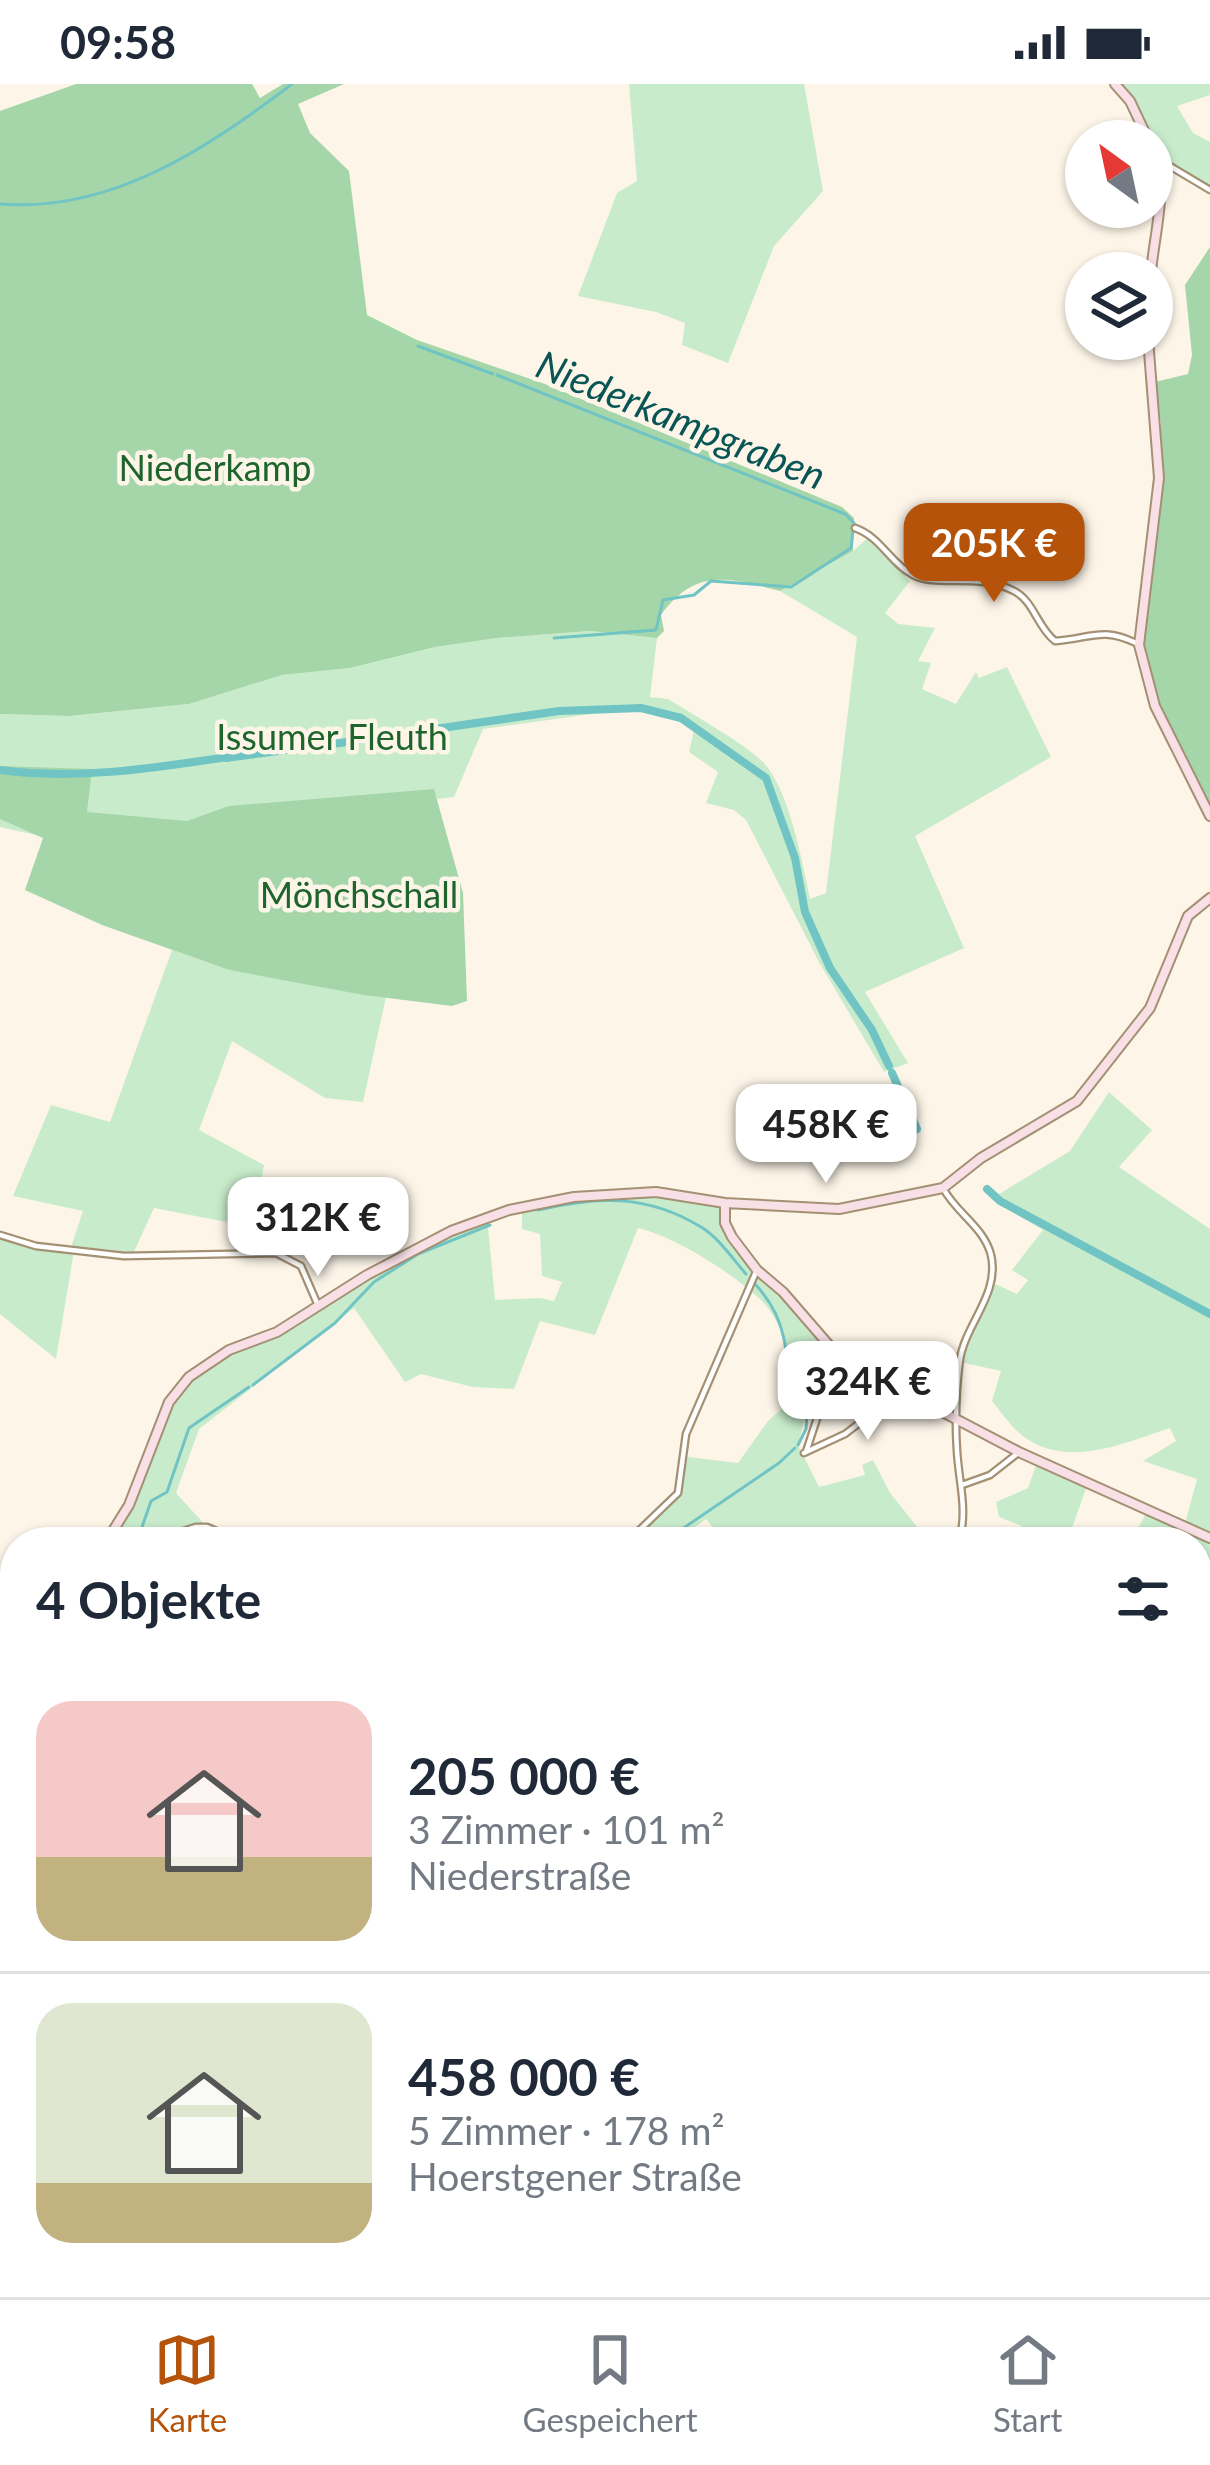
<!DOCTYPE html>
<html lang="de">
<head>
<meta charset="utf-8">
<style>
	:root { --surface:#fff; --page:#f6f6f7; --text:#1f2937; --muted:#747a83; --line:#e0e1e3; --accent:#b45309 }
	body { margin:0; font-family:Lato,sans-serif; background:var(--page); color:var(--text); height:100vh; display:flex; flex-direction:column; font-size:45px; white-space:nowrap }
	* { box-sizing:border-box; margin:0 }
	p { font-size:39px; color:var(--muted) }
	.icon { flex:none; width:66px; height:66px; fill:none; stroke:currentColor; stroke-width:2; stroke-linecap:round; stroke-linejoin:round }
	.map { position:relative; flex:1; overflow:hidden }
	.side { position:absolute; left:0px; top:1443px; width:1212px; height:771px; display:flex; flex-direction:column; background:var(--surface); border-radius:48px 48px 0 0; box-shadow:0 3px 9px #0004 }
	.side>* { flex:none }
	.needle { width:78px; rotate:327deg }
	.fabs { position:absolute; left:1065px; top:36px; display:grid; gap:24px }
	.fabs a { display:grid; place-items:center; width:108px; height:108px; border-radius:50%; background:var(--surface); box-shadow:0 3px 9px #0004; font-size:60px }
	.price { position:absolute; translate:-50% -102px; padding:0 27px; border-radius:24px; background:#fff; color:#222; font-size:39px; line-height:78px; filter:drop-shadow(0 3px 6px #0008) }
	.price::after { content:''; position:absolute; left:50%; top:72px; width:36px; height:27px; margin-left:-18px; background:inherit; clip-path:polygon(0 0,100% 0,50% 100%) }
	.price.active { background:var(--accent); color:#fff }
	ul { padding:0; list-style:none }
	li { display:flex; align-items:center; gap:36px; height:300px; padding:0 36px }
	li+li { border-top:3px solid var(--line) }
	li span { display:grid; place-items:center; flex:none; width:336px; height:240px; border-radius:36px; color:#555 }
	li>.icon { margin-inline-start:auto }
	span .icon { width:144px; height:144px; fill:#fffc; stroke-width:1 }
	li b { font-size:51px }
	h2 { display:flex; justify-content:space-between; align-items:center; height:144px; padding:0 36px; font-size:51px }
	.status { display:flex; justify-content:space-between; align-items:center; height:84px; padding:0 60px; background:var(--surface); direction:ltr }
	.status svg { height:33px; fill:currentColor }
	.menu { display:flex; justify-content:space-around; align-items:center; height:168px; border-top:3px solid var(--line); background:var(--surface); font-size:33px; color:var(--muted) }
	.menu a { display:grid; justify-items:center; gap:6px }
	.menu .active { color:var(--accent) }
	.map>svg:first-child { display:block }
	.green { fill:#c8eccb }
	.forest { fill:#a4d6a9 }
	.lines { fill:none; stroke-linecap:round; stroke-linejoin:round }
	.stream { stroke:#70c4c4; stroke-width:3 }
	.river { stroke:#70c4c4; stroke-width:8 }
	.street-casing { stroke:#a49174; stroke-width:9 }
	.secondary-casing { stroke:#a49174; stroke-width:12 }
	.street { stroke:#fff; stroke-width:4.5 }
	.secondary { stroke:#f8e0e6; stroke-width:8 }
	.labels { text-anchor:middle; stroke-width:9; stroke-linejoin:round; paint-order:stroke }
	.park-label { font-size:36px; fill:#1e652d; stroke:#fdf5e8 }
	.water-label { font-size:39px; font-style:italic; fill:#095556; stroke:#fdf5e8 }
</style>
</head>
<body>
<div class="status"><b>09:58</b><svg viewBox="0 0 49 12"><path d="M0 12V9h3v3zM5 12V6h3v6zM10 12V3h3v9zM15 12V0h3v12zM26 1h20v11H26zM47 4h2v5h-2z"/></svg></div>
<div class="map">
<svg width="1210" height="2213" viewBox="0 0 1210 2213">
	<rect width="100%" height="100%" fill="#fdf5e8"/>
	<path class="green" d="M629 0H804L823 107 774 162 728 279 682 261 685 239 656 228 578 212 617 109 637 97Z
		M1115 0H1210V11L1177 22 1193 49 1210 58V108L1162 76 1131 19Z
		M869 453 910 497 885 529 898 540 935 544 918 577 931 579 922 605 956 620 976 588 979 594 1007 583 1051 673 915 752 964 864 865 908 908 979 884 988 819 878 746 736 734 726 706 719 718 688 689 668 694 646 663 629 614 627 483 645 454 713 437 715 436 712 213 737 36 751 0 743V630L71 632 189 620 282 591 350 584 435 563 497 554 590 547 657 554 650 613 668 615C692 630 747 661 764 679 790 708 802 778 810 815L826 809 857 553 780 507 853 467Z
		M172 866 229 886 386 913 363 1018 325 1014 232 957 199 1046 264 1081 253 1143 154 1124 132 1172 74 1167 56 1275 0 1230V1154L70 1166 83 1127 13 1112 51 1021 110 1038Z
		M1109 1008 1152 1046 1119 1083 1210 1145V1452L1185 1440 1197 1395 1143 1377 1176 1357 1170 1344C1124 1359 1069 1385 1024 1353 1012 1344 1001 1328 992 1317L1001 1287 960 1278 991 1198 1017 1210 1028 1196 1012 1186 1043 1146 991 1115 1070 1067Z
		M627 1108 725 1119 732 1153 829 1263 826 1303 790 1286C788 1261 779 1234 761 1216 732 1189 676 1153 638 1144L595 1251 540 1237 514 1305 473 1303 421 1290 405 1298 354 1224 199 1345 176 1409 207 1443 220 1448 214 1458H187L185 1451 151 1458H121L115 1448 165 1327 204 1281 278 1246 367 1191 487 1133 495 1216 540 1214 554 1217 562 1198 542 1192 540 1150 522 1145V1123Z
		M787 1320 805 1333 798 1361 819 1403 865 1391 862 1381 873 1376 890 1409 923 1450 921 1458H725L706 1435 686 1450 691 1458H627L678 1409 681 1372 738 1379 768 1337Z
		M1038 1376 1088 1399 1067 1458H1016L1022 1442 999 1433 996 1418 1028 1404Z
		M1147 1428 1210 1457V1508L1197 1518V1458H1118L1139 1442Z"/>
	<path class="forest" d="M76 0H252L260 14 283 0H344L298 20 310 49 349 87 367 231 417 256 545 300 842 423 854 434 853 467 780 507C729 494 696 483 661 531L664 547 657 554 590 547 497 554 435 563 350 584 282 591 189 620 70 632 0 630V27Z
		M1210 163V731L1155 622 1141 562 1161 407V339L1155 298 1188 290 1192 271 1185 201Z
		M0 682 92 685 87 728 187 737 229 722 434 705 463 809 467 917 452 922 364 911 229 886 102 841 25 806 43 754 0 735Z"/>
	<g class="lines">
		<path class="stream" d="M0 120C111 129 206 65 292 0
			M418 262 493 290
			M497 291 845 430 854 439
			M554 554 656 546 663 516 694 511 711 497 791 503 851 464 853 446
			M538 1126C597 1112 647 1110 701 1143 718 1153 733 1175 746 1190
			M755 1200C788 1235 789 1272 786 1318L807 1330 806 1345 798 1361
			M253 1301 335 1239 374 1198 418 1170 490 1141
			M140 1449 151 1417 167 1408 189 1344 249 1303
			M663 1458 779 1379 795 1364
			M0 1649H15
			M1197 1824 1210 1839"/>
		<path class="river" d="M359 656 559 627 641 624 681 634 766 694 795 774 805 828 830 884 872 946 889 982
			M226 674 355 657
			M0 686C74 696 148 685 221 674
			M892 989 917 1045
			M987 1105 1000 1117 1210 1230"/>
		<g class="street-casing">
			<path id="street" d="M1158 75 1210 106
				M855 444C881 453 890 479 913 491 937 504 978 488 1014 507 1034 517 1037 543 1055 557 1090 555 1101 542 1136 559
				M943 1104C956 1129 984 1143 991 1171 1000 1210 966 1239 960 1275 956 1305 955 1337 957 1367 959 1400 968 1425 959 1458
				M0 1151 36 1162 124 1172 276 1169 301 1182 317 1219
				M806 1368 822 1319 829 1263
				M804 1369 845 1350 900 1308
				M962 1401 990 1391 1018 1369
				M115 1448 155 1456 196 1443H207L242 1458
				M314 1458 325 1449 357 1457
				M627 1458 678 1409 686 1350 756 1188
				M1197 1522 1210 1512
				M0 1713 15 1720
				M1197 1784 1210 1786
				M0 1917 15 1907
				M700 2199 740 2213"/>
		</g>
		<g class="secondary-casing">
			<path id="secondary" d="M1115 0 1130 17 1149 57
				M1151 189C1154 149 1170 100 1152 62
				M1148 255 1159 394 1139 561 1155 622 1210 732
				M725 1119V1139L732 1153 757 1186 783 1208 841 1275 1021 1369 1210 1454
				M106 1458 129 1421 169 1318 189 1293 229 1266 277 1248 367 1191 451 1147 509 1126 574 1113 656 1108 725 1119 839 1125 943 1104 981 1074 1077 1017 1150 924 1188 832 1210 814
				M0 1533 15 1522"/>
		</g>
		<use href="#street" class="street"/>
		<use href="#secondary" class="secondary"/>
	</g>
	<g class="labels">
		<g class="park-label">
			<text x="215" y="397">Niederkamp</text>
			<text x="332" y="666">Issumer Fleuth</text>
			<text x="359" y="824">Mönchschall</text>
		</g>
		<g class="water-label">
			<text transform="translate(681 336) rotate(22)" y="14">Niederkampgraben</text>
		</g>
	</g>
</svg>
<div class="fabs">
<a><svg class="needle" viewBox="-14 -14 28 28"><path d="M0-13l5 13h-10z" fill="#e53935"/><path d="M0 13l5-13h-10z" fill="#747a83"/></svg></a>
<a><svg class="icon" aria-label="layers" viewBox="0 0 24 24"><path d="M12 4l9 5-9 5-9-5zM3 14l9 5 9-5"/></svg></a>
</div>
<b class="price active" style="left:994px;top:521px">205K €</b>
<b class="price" style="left:826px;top:1102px">458K €</b>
<b class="price" style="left:318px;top:1195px">312K €</b>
<b class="price" style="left:868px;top:1359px">324K €</b>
<section class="side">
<h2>4 Objekte<svg class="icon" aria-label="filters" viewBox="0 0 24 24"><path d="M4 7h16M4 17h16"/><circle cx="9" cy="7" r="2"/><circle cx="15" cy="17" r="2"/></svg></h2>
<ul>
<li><span style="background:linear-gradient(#f6c9c9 65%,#c2b280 0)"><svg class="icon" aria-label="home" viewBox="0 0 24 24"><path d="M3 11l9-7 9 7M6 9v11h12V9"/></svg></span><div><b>205 000 €</b><p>3 Zimmer · 101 m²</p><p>Niederstraße</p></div></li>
<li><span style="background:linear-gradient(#dfe7d0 75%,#c2b280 0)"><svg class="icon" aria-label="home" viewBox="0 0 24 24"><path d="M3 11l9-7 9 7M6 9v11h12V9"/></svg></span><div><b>458 000 €</b><p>5 Zimmer · 178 m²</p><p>Hoerstgener Straße</p></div></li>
</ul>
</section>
</div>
<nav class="menu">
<a class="active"><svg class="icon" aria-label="map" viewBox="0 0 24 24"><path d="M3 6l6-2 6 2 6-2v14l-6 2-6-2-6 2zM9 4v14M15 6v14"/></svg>Karte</a>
<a><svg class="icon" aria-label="saved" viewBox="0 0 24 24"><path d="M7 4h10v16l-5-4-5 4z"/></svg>Gespeichert</a>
<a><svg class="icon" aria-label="home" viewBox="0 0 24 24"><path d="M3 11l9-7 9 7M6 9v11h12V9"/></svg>Start</a>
</nav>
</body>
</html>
